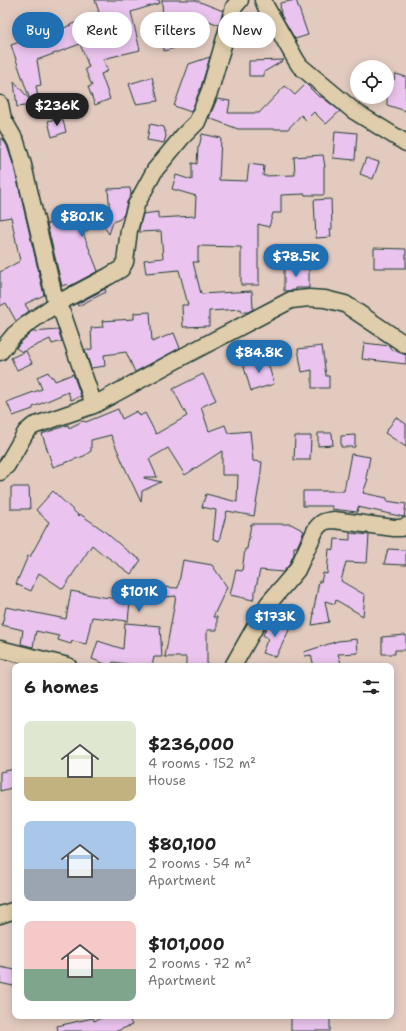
<!DOCTYPE html>
<html lang="en">
<head>
<meta charset="utf-8">
<style>
	:root { --surface:#fff; --page:#f2f2f2; --text:#222; --muted:#767676; --accent:#1f6fb2 }
	body { margin:0; font-family:"Shantell Sans",sans-serif; background:var(--page); color:var(--text); height:100vh; display:flex; flex-direction:column; font-size:15px; white-space:nowrap }
	* { box-sizing:border-box; margin:0 }
	p { font-size:13px; color:var(--muted) }
	.icon { flex:none; width:22px; height:22px; fill:none; stroke:currentColor; stroke-width:2; stroke-linecap:round; stroke-linejoin:round }
	.map { position:relative; flex:1; overflow:hidden }
	.panel { position:absolute; left:12px; top:663px; width:382px; height:356px; display:flex; flex-direction:column; background:var(--surface); border-radius:8px; box-shadow:0 2px 10px #0003 }
	.panel>* { flex:none }
	.banner { position:absolute; left:12px; top:12px; width:382px; height:36px; display:flex; gap:8px }
	.buttons { position:absolute; left:350px; top:60px; display:grid; gap:8px }
	.buttons a { display:grid; place-items:center; width:44px; height:44px; border-radius:50%; background:var(--surface); box-shadow:0 2px 10px #0003; font-size:20px }
	.price { position:absolute; translate:-50% -34px; padding:0 9px; border-radius:14px; background:var(--accent); color:#fff; font-size:13px; line-height:26px; filter:drop-shadow(0 1px 2px #0008) }
	.price::after { content:''; position:absolute; left:50%; top:24px; width:12px; height:9px; margin-left:-6px; background:inherit; clip-path:polygon(0 0,100% 0,50% 100%) }
	.price.current { background:#222; color:#fff }
	ul { padding:0; list-style:none }
	li { display:flex; align-items:center; gap:12px; height:100px; padding:0 12px }
	li span { display:grid; place-items:center; flex:none; width:112px; height:80px; border-radius:8px; color:#555 }
	li>.icon { margin-inline-start:auto }
	span .icon { width:48px; height:48px; fill:#fffc; stroke-width:1 }
	li b { font-size:17px }
	h2 { display:flex; justify-content:space-between; align-items:center; height:48px; padding:0 12px; font-size:17px }
	.pill { padding:0 14px; border-radius:18px; background:var(--surface); box-shadow:0 2px 10px #0003; font-size:14px; line-height:36px }
	.pill.current { background:var(--accent); color:#fff }
	.map>svg:first-child { display:block }
	.building { fill:#eac4ee; stroke:#1f3d34 }
	.lines { fill:none; stroke-linecap:round; stroke-linejoin:round }
	.street-casing { stroke:#1f3d34; stroke-width:19 }
	.street { stroke:#dfcdab; stroke-width:16 }
</style>
</head>
<body>
<div class="map">
<svg width="406" height="1031" viewBox="0 0 406 1031">
	<rect width="100%" height="100%" fill="#e2cabf"/>
	<filter id="ink" filterUnits="userSpaceOnUse"><feTurbulence type="fractalNoise" baseFrequency=".025" numOctaves="2"/><feDisplacementMap in="SourceGraphic" scale="8" xChannelSelector="R" yChannelSelector="G"/><feConvolveMatrix kernelMatrix="1 2 1 2 8 2 1 2 1" color-interpolation-filters="sRGB"/></filter>
	<g filter="url(#ink)">
		<path class="building" d="M95 0H159L160 3 131 12 140 50 103 59 108 71 101 74 110 99 95 105 88 87 92 86 85 69 89 67 80 44 37 60 41 85 36 86 40 109 34 111 32 105 17 107 14 81 30 100 11 45 43 34V33L61 25 62 29 99 12Z
			M162 0H195L223 11 219 25 199 17 192 43 164 51Z
			M296 0 308 35 295 39 281 15 280 3Z
			M210 57 201 87 191 112 174 106 189 64Z
			M284 60 264 72V76H249V61Z
			M396 74 406 77V111L387 105V78L394 80Z
			M152 77 158 101 136 104 129 84Z
			M306 84 319 97H322L340 111 326 124 314 112 306 120 301 115 288 129H238L209 118 217 99 230 101 228 113H259L285 86 295 95Z
			M62 117 66 132 52 137 48 121Z
			M150 124 164 127 166 136 164 143 147 140Z
			M335 131 357 133 355 160 333 158Z
			M202 134 221 138 219 180 247 181 249 164 264 166 263 176 295 175 294 157 323 155 325 167H324V195H305V194L281 195V213H273L269 227 258 224V268H259V285H241V247L198 246V262H193L201 294 252 291 253 309 248 312H242L241 309 209 311V326L183 327 182 305H188L179 270 146 273 144 260 163 258 161 231 139 232V229L143 214 158 212V218L195 216 196 196 172 189 176 175 192 180V163L197 164 198 147H199Z
			M0 139H3L7 146 14 167 44 295 25 304 29 311 16 321 6 303 0 306V272L20 261 11 217 0 219Z
			M366 158 379 162 373 179 360 174Z
			M130 188 131 195 127 202 124 214 120 219 113 222 109 234 101 222 83 233 98 271 68 287 67 284 62 286 47 224 58 222 56 211 75 208 77 221 100 220 97 216 110 213 108 189Z
			M331 199 332 229H330L331 237 316 238 314 200Z
			M374 248 406 249V268H374Z
			M284 266H309V288H296V290L284 291Z
			M105 289 106 292 78 306 77 304Z
			M150 312 152 342 174 333 180 348 135 372 126 352 104 355 105 366 91 368 85 350 92 349 91 328 103 327 102 321 134 319V313Z
			M58 330 62 341 52 344 50 339 22 352 16 348 21 342 32 332Z
			M364 343 390 346V349L406 355V364L362 359Z
			M322 346 326 376H329V388H312V370L302 372 298 349Z
			M26 351 32 363 17 370 11 358Z
			M266 356 274 384 251 391 243 364Z
			M48 372 51 377H53L55 381 73 374 81 396 71 400 68 392 33 407V409L13 416 7 402 42 389 37 377Z
			M203 374 216 400 201 407 209 431 225 425 228 433 250 431 253 461 262 462 260 480 254 516 227 511 219 541 213 539 216 510 202 507 206 494 237 502 238 475H222V451L185 475 168 448 149 459 157 477H144V478L161 482 142 491 141 502 125 468 111 435 91 440V451L84 456 53 467 42 434 68 425 69 428 83 421 86 422 118 409 122 419 137 411 140 416 145 413 156 434 187 416 173 389Z
			M396 417 406 424V447L385 433Z
			M318 433H332L333 445 318 446Z
			M355 435V447H341V436Z
			M295 436H311L310 460H294Z
			M351 454 370 457 366 478 368 479 363 493 387 498V501L406 504 404 517 358 507 357 512 332 509V506H303V491H344Z
			M11 487H29L30 509H11Z
			M53 491 79 516 80 514 103 530 126 550 141 560 131 574 106 556H105L92 545 63 589 39 573 31 591 16 584 28 556 30 557 49 522 36 510Z
			M251 524H291L304 531 297 547H294V554L289 565 283 572 260 570 253 600 230 595 236 570 242 571 245 549H247Z
			M350 533 369 535 367 563 346 562 341 581 365 595 363 616 336 600 335 604 325 601 329 622 312 625 314 613H313L316 598 319 581H320L321 582 323 573 327 574 329 549 334 550 335 539 350 540Z
			M388 549 406 550V565L384 564Z
			M183 560 212 565 227 587 213 617H217V630H207V666H186V657H165L176 596 124 600 130 601 128 621 92 617 86 644 72 641 71 644 58 640 59 636 36 631 33 647 21 644 23 630 2 625 6 607 66 619 71 591 102 597 120 599 121 585 178 588Z
			M269 622 292 624 276 657 262 653 268 638 263 635Z
			M125 623 160 626 162 657H154L152 666H140L113 662 111 666 92 659 98 641 123 649Z
			M406 635V650H395V654H382V637Z
			M357 639 358 653 338 654 342 666H314L311 655 305 656 304 652 338 641Z
			M15 769V787L0 791V772Z
			M0 967 15 970V980L13 986 0 983Z
			M107 1016H128L132 1025 117 1031H58L57 1026 93 1018 94 1021Z
			M291 1016H330V1031H291Z"/>
		<g class="lines">
			<g class="street-casing">
				<path id="street" d="M263 0 266 7 296 60 300 66 354 111 406 143
					M0 104 3 119 16 142 23 165 56 304 63 315 94 405
					M0 352 14 335 26 325 56 304 109 276 121 269 125 262 129 230 136 205 155 170 183 136 197 122 210 90 234 7 240 0
					M0 472 7 465 26 432 33 426 94 405 184 356 291 300 309 298 325 299 345 304 406 345
					M0 649 68 666
					M233 666 268 604 297 570 316 529C322 521 325 521 334 520L394 528H401L406 526
					M0 915 15 910"/>
			</g>
			<use href="#street" class="street"/>
		</g>
	</g>
</svg>
<div class="buttons">
<a><svg class="icon" aria-label="locate" viewBox="0 0 24 24"><circle cx="12" cy="12" r="6"/><path d="M12 2v4M12 18v4M2 12h4M18 12h4"/></svg></a>
</div>
<b class="price current" style="left:57px;top:127px">$236K</b>
<b class="price" style="left:82px;top:238px">$80.1K</b>
<b class="price" style="left:296px;top:278px">$78.5K</b>
<b class="price" style="left:259px;top:374px">$84.8K</b>
<b class="price" style="left:139px;top:613px">$101K</b>
<b class="price" style="left:275px;top:638px">$173K</b>
<div class="banner">
<a class="pill current">Buy</a>
<a class="pill">Rent</a>
<a class="pill">Filters</a>
<a class="pill">New</a>
</div>
<section class="panel">
<h2>6 homes<svg class="icon" aria-label="filters" viewBox="0 0 24 24"><path d="M4 7h16M4 17h16"/><circle cx="9" cy="7" r="2"/><circle cx="15" cy="17" r="2"/></svg></h2>
<ul>
<li><span style="background:linear-gradient(#dfe7d0 70%,#c2b280 0)"><svg class="icon" aria-label="home" viewBox="0 0 24 24"><path d="M3 11l9-7 9 7M6 9v11h12V9"/></svg></span><div><b>$236,000</b><p>4 rooms · 152 m²</p><p>House</p></div></li>
<li><span style="background:linear-gradient(#a9c7e8 60%,#9aa5b1 0)"><svg class="icon" aria-label="home" viewBox="0 0 24 24"><path d="M3 11l9-7 9 7M6 9v11h12V9"/></svg></span><div><b>$80,100</b><p>2 rooms · 54 m²</p><p>Apartment</p></div></li>
<li><span style="background:linear-gradient(#f6c9c9 60%,#7fa58c 0)"><svg class="icon" aria-label="home" viewBox="0 0 24 24"><path d="M3 11l9-7 9 7M6 9v11h12V9"/></svg></span><div><b>$101,000</b><p>2 rooms · 72 m²</p><p>Apartment</p></div></li>
</ul>
</section>
</div>
</body>
</html>
